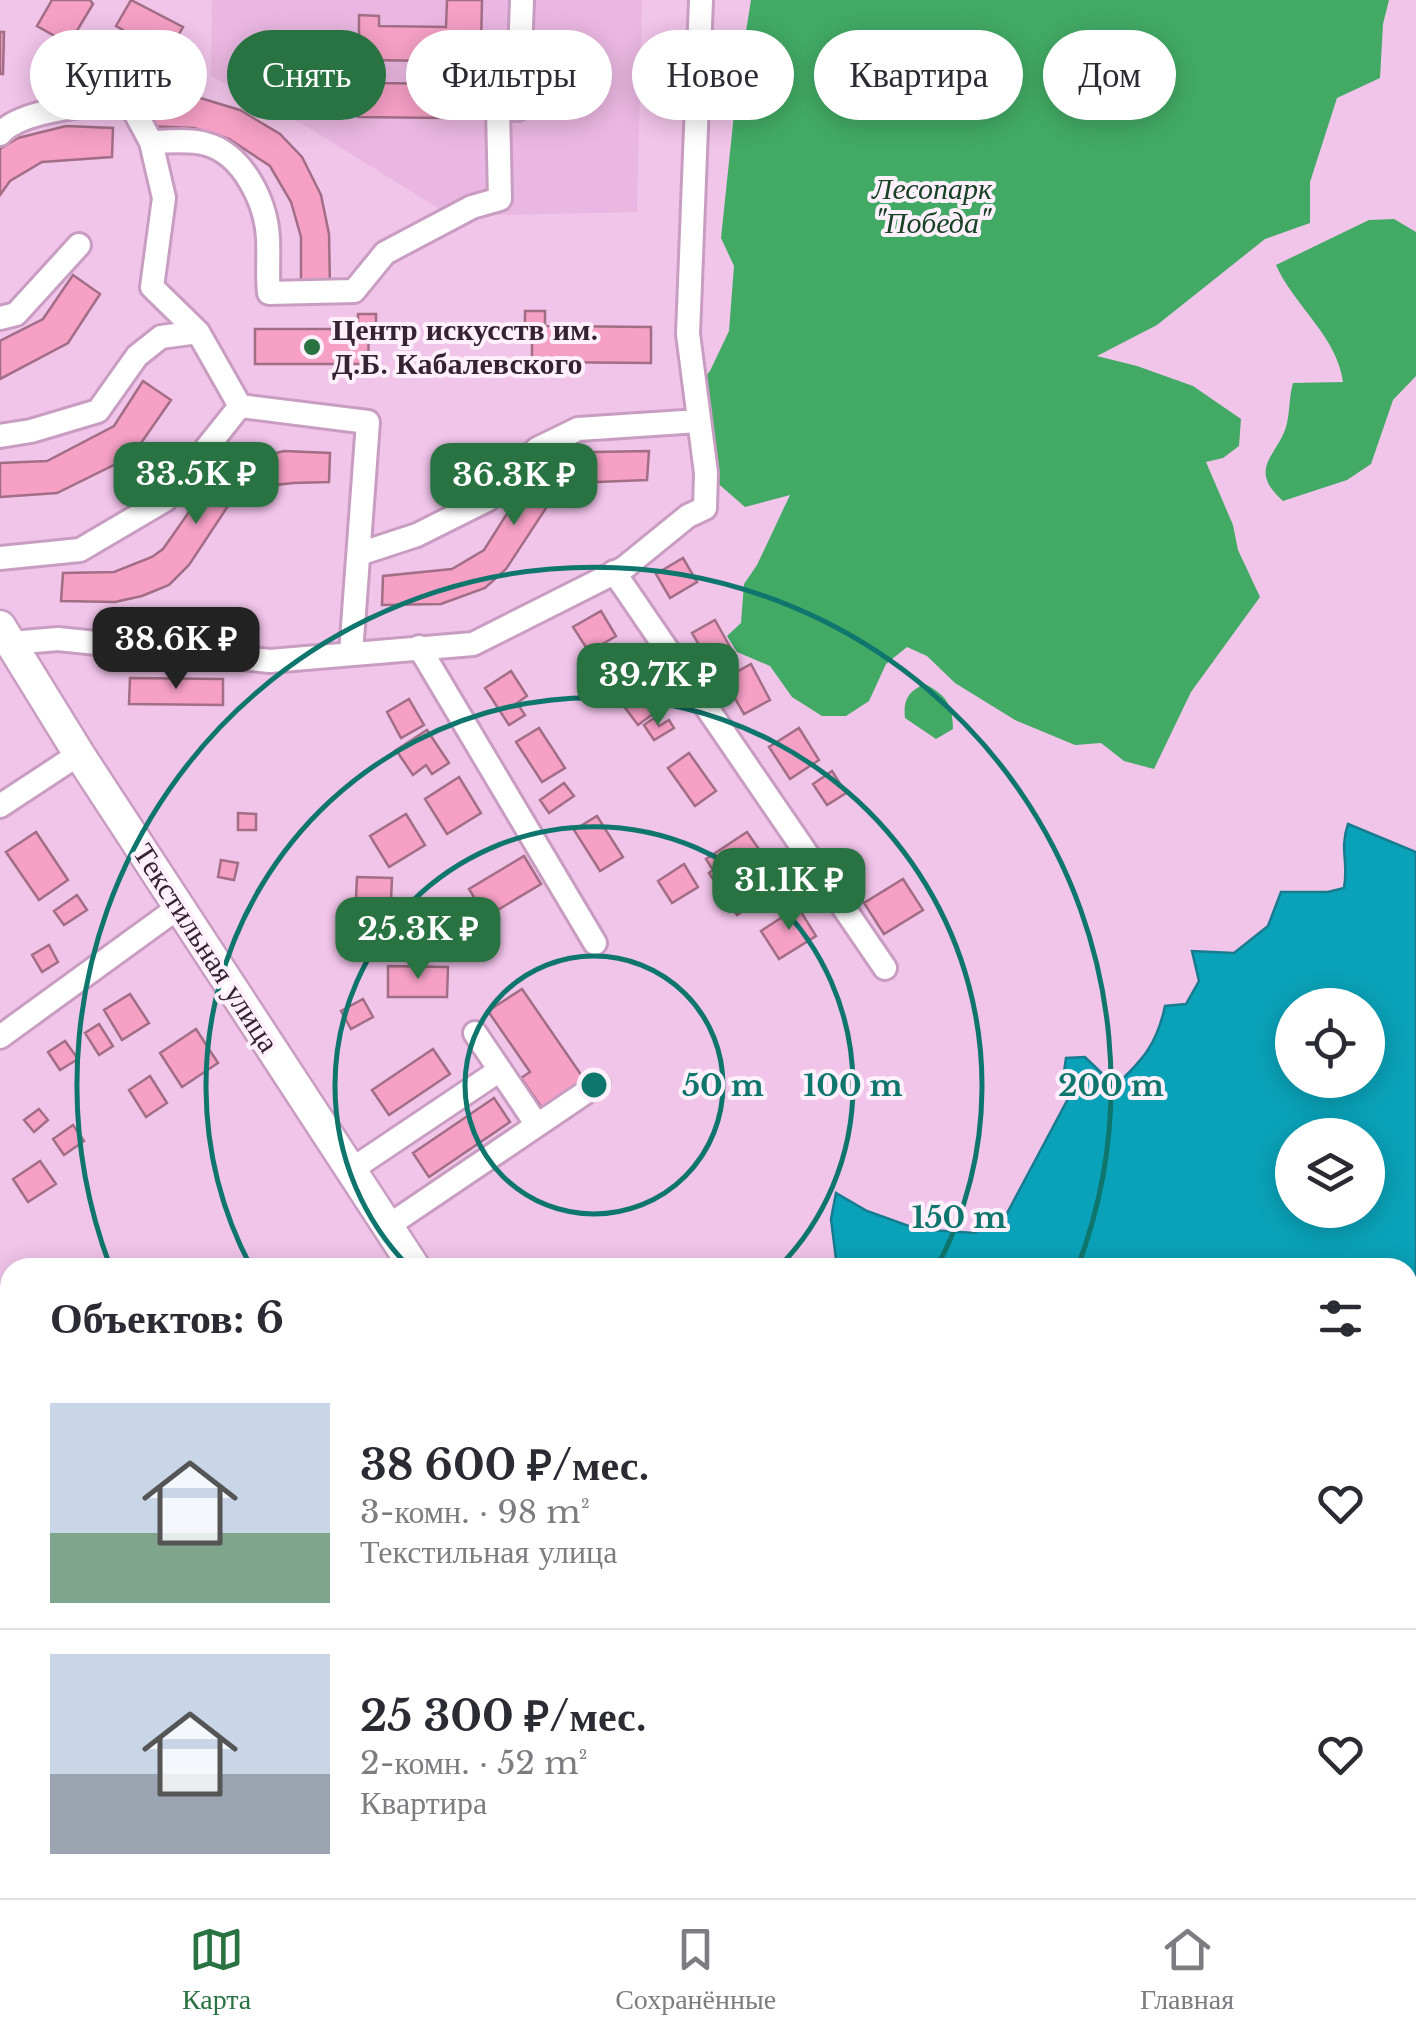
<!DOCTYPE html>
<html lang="ru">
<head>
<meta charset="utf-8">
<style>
	:root { --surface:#fff; --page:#f7f7f7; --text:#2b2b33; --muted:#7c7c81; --line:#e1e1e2; --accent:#287341 }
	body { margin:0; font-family:"Libre Baskerville",serif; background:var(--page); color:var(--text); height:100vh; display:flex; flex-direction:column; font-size:38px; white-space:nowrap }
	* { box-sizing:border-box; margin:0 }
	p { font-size:32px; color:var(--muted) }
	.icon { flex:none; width:55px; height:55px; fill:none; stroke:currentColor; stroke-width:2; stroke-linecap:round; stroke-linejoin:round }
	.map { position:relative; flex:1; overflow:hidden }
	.drawer { position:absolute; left:0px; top:1258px; width:1418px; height:642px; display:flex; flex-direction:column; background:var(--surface); border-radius:30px 30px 0 0; box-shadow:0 5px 25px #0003 }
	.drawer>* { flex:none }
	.hud { position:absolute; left:30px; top:30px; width:1358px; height:90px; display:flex; gap:20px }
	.fabs { position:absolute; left:1275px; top:988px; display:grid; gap:20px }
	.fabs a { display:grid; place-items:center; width:110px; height:110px; border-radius:50%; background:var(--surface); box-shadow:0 5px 25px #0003; font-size:50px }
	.price { position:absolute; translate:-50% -85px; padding:0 22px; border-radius:20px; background:var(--accent); color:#fff; font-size:32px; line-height:65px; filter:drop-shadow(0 2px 5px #0008) }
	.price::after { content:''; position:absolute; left:50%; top:60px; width:30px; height:22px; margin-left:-15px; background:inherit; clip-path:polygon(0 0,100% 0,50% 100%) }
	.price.active { background:#222; color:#fff }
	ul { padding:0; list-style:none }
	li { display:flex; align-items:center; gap:30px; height:250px; padding:0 50px }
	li+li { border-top:2px solid var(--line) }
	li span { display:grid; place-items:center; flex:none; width:280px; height:200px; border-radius:0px; color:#555 }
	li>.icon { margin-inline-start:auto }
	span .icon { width:120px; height:120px; fill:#fffc; stroke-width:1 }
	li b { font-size:42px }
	h2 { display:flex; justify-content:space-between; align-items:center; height:120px; padding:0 50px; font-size:42px }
	.tag { padding:0 35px; border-radius:45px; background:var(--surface); box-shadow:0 5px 25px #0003; font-size:35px; line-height:90px }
	.tag.active { background:var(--accent); color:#fff }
	.tabs { display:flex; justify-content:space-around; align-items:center; height:140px; border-top:2px solid var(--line); background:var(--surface); font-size:28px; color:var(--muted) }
	.tabs a { display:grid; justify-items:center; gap:5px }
	.tabs .active { color:var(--accent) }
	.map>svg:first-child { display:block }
	.built { fill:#eab7e2 }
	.green { fill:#8cca9b }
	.forest { fill:#42aa65 }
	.water { fill:#0aa2b8; stroke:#177c90; stroke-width:2.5; fill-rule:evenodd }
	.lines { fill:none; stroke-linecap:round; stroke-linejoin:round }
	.river { stroke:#0aa2b8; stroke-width:30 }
	.building { fill:#f6a0c6; stroke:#a26e85; stroke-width:2.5 }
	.minor-casing { stroke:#c99dc2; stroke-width:28 }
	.major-casing { stroke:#c99dc2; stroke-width:35 }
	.minor { stroke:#fff; stroke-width:22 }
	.major { stroke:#fff; stroke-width:30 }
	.ring { fill:none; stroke:#0f766e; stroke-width:5 }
	.poi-dot { fill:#287341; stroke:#fff0fc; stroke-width:4 }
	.labels { text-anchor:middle; stroke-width:8; stroke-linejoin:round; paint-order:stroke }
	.park-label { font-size:30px; font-style:italic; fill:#184225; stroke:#fff0fc }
	.poi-label { font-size:30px; font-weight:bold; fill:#342332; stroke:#fff0fc; text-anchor:start }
	.street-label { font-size:30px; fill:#342332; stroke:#fff0fc }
	.centre { fill:#0f766e; stroke:#fff0fc; stroke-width:5 }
	.ring-label { font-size:30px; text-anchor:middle; font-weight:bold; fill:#0f766e; stroke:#fff0fc; stroke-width:8; stroke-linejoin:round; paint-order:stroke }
</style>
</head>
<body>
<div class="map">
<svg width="1416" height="1898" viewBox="0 0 1416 1898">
	<rect width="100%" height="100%" fill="#f1c4ea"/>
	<path class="built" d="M212 0H642L637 212 451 216 309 128 211 76Z"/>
	<path class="green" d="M1416 1848V1898H1274V1890H1408V1851Z"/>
	<path class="forest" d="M751 0H1389L1383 24 1380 78 1337 98 1310 182V223L1265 239 1157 325 1097 356 1137 366 1193 386 1241 419 1239 446 1223 458 1206 462 1233 525 1238 550 1260 597 1191 692 1154 769 1124 761 1101 743 1075 745 1015 720 955 683 927 656 907 647 886 664 869 701 846 716H822L792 697 770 666 737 652 727 636 741 623 744 584 757 565 790 495 745 507 706 473 695 389 710 371 729 331 734 266 721 238 736 95Z
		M1394 219 1416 232V376L1393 400 1371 464 1347 480 1283 501C1245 467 1280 455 1287 423 1290 410 1289 397 1293 383L1343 382C1337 336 1294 306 1276 265L1369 220Z
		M925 684C946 695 953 705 953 729L936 739 905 718C903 700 908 691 925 684Z"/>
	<path class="water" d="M1348 824 1416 852V1833L1408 1836V1268L837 1267 831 1219 836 1193 867 1211 917 1229 974 1233 1005 1217 1070 1095 1063 1079 1066 1058 1085 1057 1115 1086C1143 1060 1157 1044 1165 1006L1186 1004 1199 981 1192 951 1234 953 1268 926 1281 892H1328L1344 888C1349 861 1339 851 1348 824ZM1292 1005H1368V1080H1292ZM1292 1135H1368V1210H1292Z"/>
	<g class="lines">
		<path class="river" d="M616 1890 621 1898
			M646 1898 651 1890"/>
	</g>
	<path class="building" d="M52 0H90L93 4 69 44 37 26Z
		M131 0 183 27 167 55 116 26Z
		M447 0H482L480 96H446V118L358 117V73H378V83L446 84V61L359 60V15L379 16V26L446 27Z
		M0 32H4L3 74H0Z
		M143 97H197L240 110 280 134 302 157 321 195 329 234 330 289H301V237L291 202 270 166 229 139 194 128 143 126Z
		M66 126 113 128 112 157 42 162 10 181 0 195V149L18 138Z
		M73 275 100 294 68 343 0 379V341L43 319Z
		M525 311H545V326L651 327V363L532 362V330H525Z
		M358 314H376V331H369L368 364H255V329H358Z
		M143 381 171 400 132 456 57 493 0 497V463L47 461 114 426Z
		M284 451 330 453 329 482 293 483 259 487 245 493 228 506 189 565 169 585 142 596 115 602 61 601 63 573 114 572 152 557 163 549 213 478 236 463Z
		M649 451 647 480 597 482 581 486 548 505 506 569 485 588 441 604 382 605 383 576 452 569 484 550 522 490 541 470 568 458 595 452Z
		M683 558 697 582 670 598 656 574Z
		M601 611 616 636 589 652 573 627Z
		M715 620 730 647 708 660 692 633Z
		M751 664 770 700 744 714 724 679Z
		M632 668 661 708 638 725 608 685Z
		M511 671 527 696 517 703 525 715 509 725 485 688Z
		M130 678 223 679V705L129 704Z
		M409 699 424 725 401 738 387 712Z
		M654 718 659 726 669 720 674 728 654 740 644 725Z
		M539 728 565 768 542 782 516 742Z
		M799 728 819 760 790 779 769 747Z
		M427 730 449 763 432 774 426 765 413 775 396 750Z
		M689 753 716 791 695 806 668 768Z
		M832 771 846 793 827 805 813 784Z
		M459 777 481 813 447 834 425 799Z
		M564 783 574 796 549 813 540 800Z
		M238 813 256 814V830H238Z
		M406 814 425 845 389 867 370 836Z
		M597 816 623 857 600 871 574 830Z
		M36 832 68 880 39 900 6 852Z
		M747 832 774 871 778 869 783 875 793 869 801 881 780 895 776 889 737 915 709 873 713 870 706 859Z
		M524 856 541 884 486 917 469 889Z
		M221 860 238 863 234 880 218 877Z
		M684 864 698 887 672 903 658 881Z
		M357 877 392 878 390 923 355 921Z
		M903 879 923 910 884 934 864 903Z
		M77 895 87 910 64 925 54 911Z
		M798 907 816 936 779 959 761 931Z
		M49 945 58 962 42 972 32 955Z
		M388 966 448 967 447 997H388Z
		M522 989 584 1079 542 1108 521 1078 530 1072 488 1011Z
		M130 994 149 1023 122 1040 104 1010Z
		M363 999 373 1017 351 1029 341 1011Z
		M99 1024 113 1046 99 1055 85 1033Z
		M196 1029 218 1063 182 1087 160 1053Z
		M65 1041 78 1059 60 1070 48 1052Z
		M433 1049 450 1074 389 1115 372 1090Z
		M150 1076 167 1103 146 1117 129 1090Z
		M494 1098 510 1122 429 1177 413 1153Z
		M39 1109 48 1120 34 1132 24 1120Z
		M73 1125 84 1141 64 1155 53 1139Z
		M40 1161 56 1184 28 1202 13 1179Z"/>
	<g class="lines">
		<g class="minor-casing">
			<path id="minor" d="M0 134C21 109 97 103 130 103L151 142 164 198 152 287 198 332 240 406 368 422 351 653
				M151 142C168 142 190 139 206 144 243 154 266 202 268 238 269 257 267 275 269 293L354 291 385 253 472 207 500 199 498 109H518L522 0
				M0 318 16 314 79 245
				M0 436 31 431 98 411 137 356 161 337 198 332
				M359 554 417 535 487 500 537 449 578 429 699 421
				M0 558 80 550 165 500 240 406
				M614 572 885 968
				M11 643 58 639 270 661 473 644 624 568 688 516 705 508 706 473 688 334 701 0
				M419 647 595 943
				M0 806 79 754
				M475 1033 500 1070
				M0 1037 179 907
				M351 1170 500 1070 537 1125
				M388 1226 598 1084
				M0 1619 10 1621
				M0 1690 10 1693
				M0 1846 10 1850
				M101 1890 116 1898
				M284 1898 289 1890"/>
		</g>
		<g class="major-casing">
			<path id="major" d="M0 626 79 754 415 1268
				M1066 1890 1076 1898"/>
		</g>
		<use href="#minor" class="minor"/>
		<use href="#major" class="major"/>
	</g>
	<g class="ring">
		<circle cx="594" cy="1085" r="129"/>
		<path d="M409 1267A259 259 0 1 1 779 1267"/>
		<path d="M251 1267A388 388 0 1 1 937 1267"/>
		<path d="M110 1266A517 517 0 1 1 1078 1266"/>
	</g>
	<circle class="poi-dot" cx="312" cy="347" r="10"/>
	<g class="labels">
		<g class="park-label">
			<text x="932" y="199">Лесопарк<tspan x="932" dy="34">"Победа"</tspan></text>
		</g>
		<g class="poi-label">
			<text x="332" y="340">Центр искусств им.<tspan x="332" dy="34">Д.Б. Кабалевского</tspan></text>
		</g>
		<g class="street-label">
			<text transform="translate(206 948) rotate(57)" y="10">Текстильная улица</text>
		</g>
	</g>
	<circle cx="594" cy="1085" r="15" class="centre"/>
	<g class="ring-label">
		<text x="723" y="1096">50 m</text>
		<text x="853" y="1096">100 m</text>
		<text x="1111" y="1096">200 m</text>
		<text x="959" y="1228">150 m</text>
	</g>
</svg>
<div class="fabs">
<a><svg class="icon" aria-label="locate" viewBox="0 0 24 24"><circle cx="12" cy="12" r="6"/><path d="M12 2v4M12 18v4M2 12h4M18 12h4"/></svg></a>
<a><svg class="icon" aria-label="layers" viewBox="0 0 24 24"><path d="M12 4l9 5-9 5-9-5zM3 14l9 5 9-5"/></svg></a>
</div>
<b class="price" style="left:196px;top:527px">33.5K ₽</b>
<b class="price" style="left:514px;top:528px">36.3K ₽</b>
<b class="price active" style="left:176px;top:692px">38.6K ₽</b>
<b class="price" style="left:658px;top:728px">39.7K ₽</b>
<b class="price" style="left:789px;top:933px">31.1K ₽</b>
<b class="price" style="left:418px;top:982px">25.3K ₽</b>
<div class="hud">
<a class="tag">Купить</a>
<a class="tag active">Снять</a>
<a class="tag">Фильтры</a>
<a class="tag">Новое</a>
<a class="tag">Квартира</a>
<a class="tag">Дом</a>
</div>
<section class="drawer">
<h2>Объектов: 6<svg class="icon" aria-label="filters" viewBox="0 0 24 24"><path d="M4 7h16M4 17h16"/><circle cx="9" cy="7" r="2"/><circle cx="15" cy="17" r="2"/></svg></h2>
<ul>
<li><span style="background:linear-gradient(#c9d6e8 65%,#7fa58c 0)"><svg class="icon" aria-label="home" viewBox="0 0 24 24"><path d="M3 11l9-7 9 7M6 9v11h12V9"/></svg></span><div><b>38 600 ₽/мес.</b><p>3-комн. · 98 m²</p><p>Текстильная улица</p></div><svg class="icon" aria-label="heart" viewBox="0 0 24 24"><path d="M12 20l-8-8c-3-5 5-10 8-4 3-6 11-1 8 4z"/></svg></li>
<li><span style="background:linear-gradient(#c9d6e8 60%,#9aa5b1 0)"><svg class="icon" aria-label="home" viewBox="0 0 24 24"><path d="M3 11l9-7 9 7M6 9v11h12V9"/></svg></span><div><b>25 300 ₽/мес.</b><p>2-комн. · 52 m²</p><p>Квартира</p></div><svg class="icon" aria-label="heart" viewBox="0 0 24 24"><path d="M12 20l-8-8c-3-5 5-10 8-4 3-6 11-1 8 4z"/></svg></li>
</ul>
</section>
</div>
<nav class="tabs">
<a class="active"><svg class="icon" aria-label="map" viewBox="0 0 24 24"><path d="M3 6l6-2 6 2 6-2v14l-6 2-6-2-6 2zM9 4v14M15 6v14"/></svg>Карта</a>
<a><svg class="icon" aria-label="saved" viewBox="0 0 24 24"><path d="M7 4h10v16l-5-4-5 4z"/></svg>Сохранённые</a>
<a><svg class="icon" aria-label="home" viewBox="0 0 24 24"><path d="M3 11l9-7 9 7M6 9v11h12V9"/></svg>Главная</a>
</nav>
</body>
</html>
